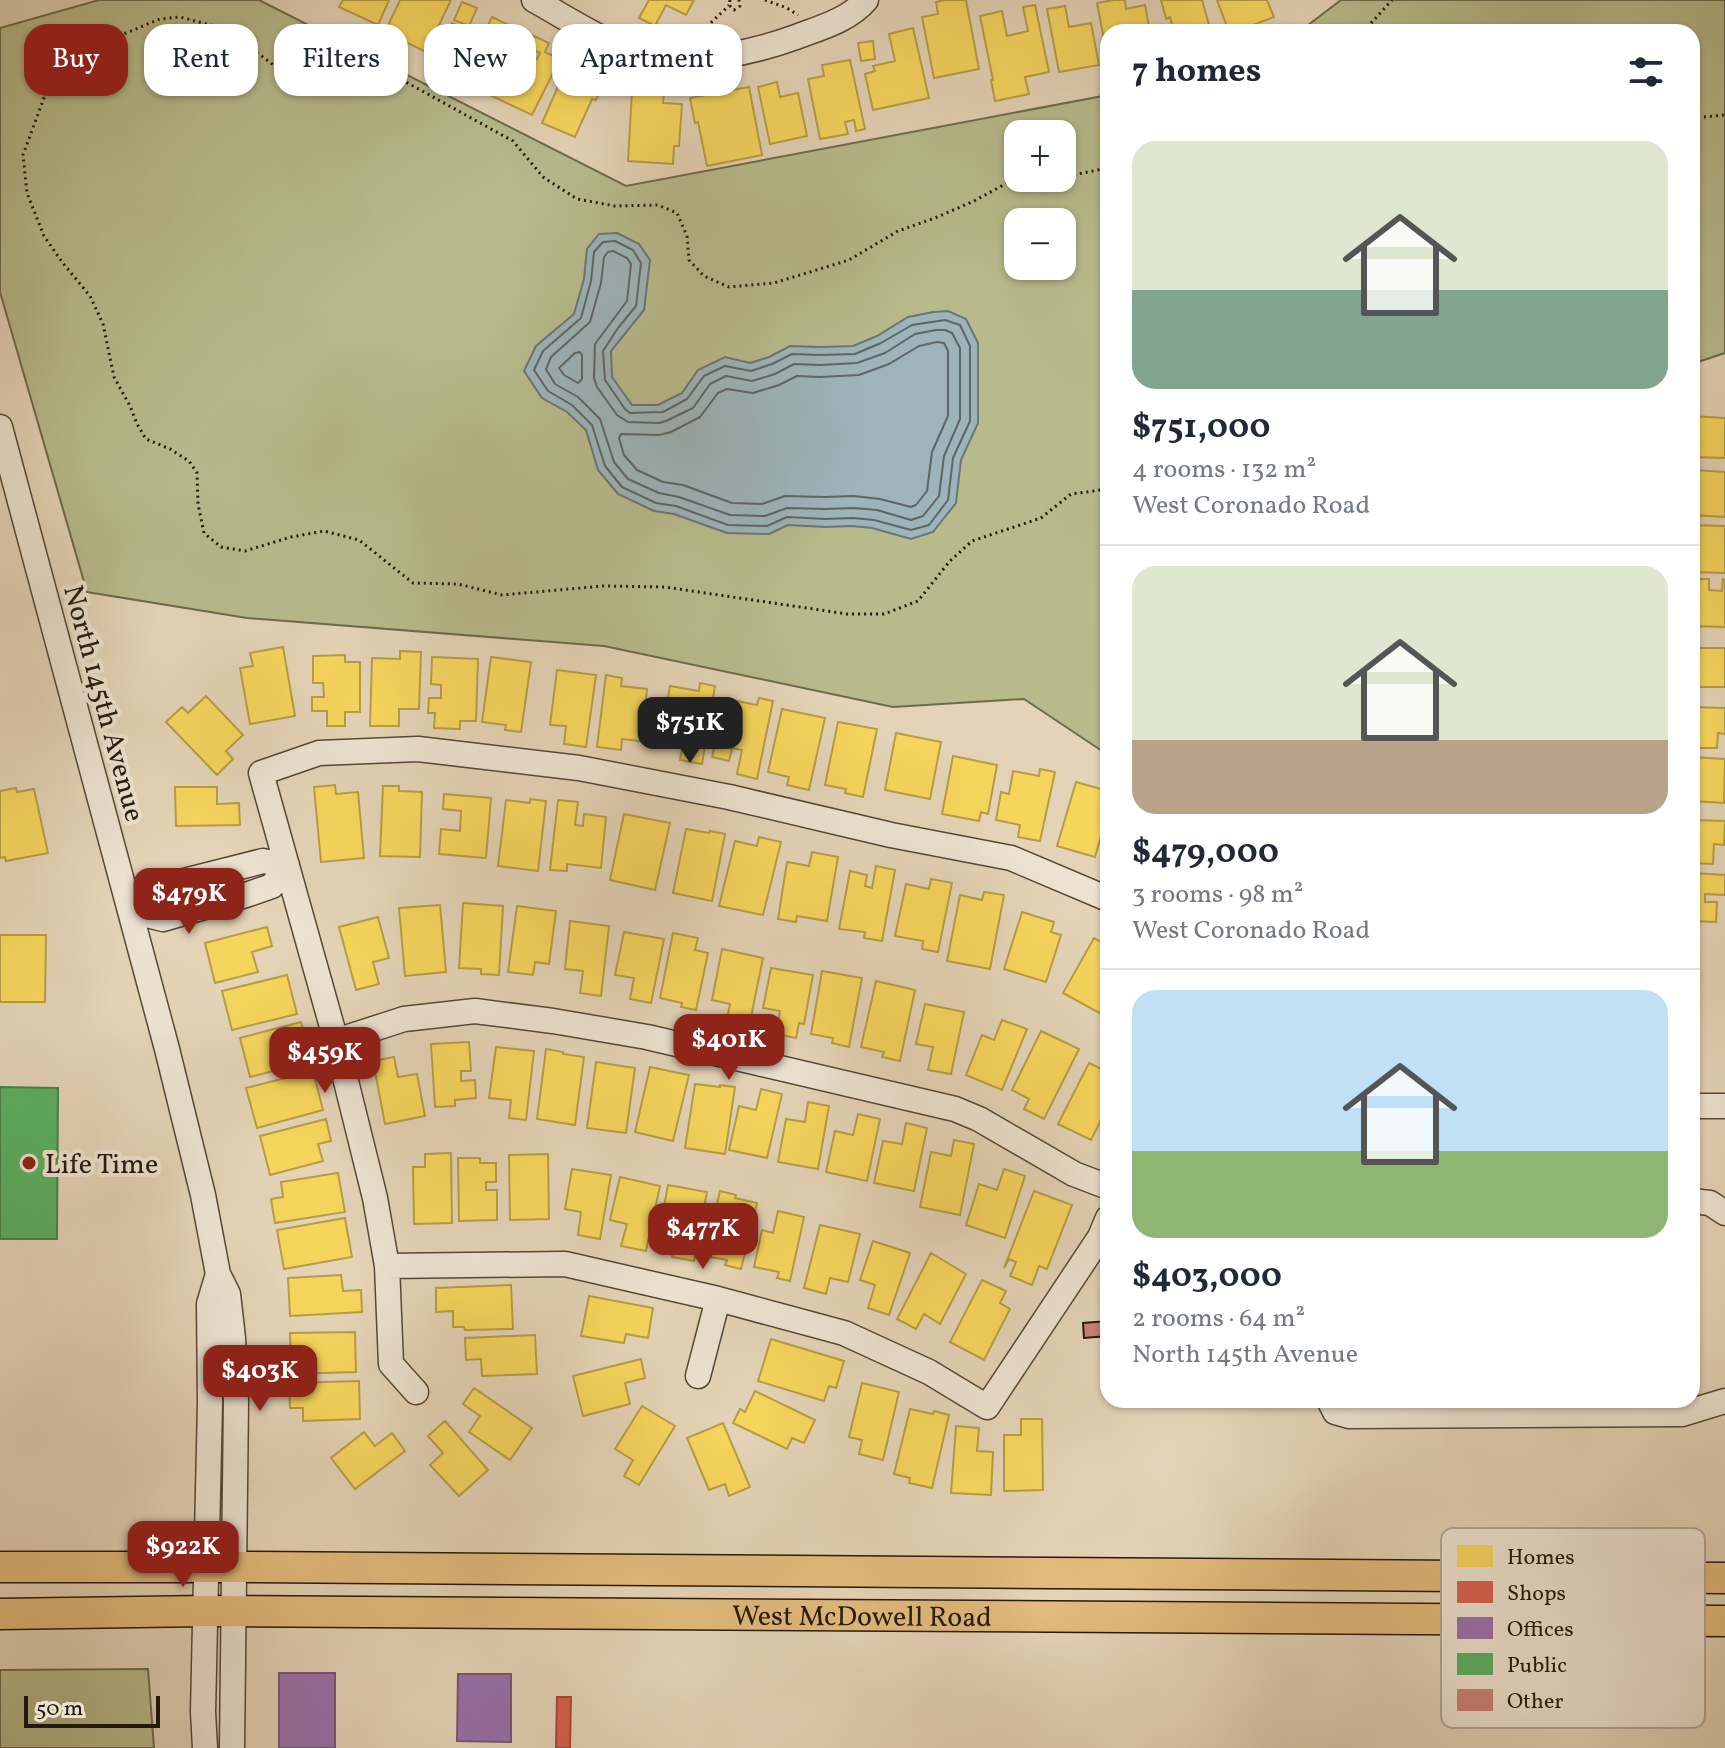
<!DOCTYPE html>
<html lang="en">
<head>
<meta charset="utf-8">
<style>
	:root { --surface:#fff; --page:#f6f6f7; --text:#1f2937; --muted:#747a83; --line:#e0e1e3; --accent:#8f2418 }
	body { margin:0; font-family:Vollkorn,serif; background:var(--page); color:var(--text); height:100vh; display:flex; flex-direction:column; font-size:30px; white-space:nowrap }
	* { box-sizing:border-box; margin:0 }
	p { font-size:26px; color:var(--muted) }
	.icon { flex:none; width:44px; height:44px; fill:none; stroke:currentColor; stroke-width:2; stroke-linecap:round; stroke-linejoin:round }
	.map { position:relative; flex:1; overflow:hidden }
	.panel { position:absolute; left:1100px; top:24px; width:600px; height:1384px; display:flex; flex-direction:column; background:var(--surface); border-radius:24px; box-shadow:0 2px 6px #0004 }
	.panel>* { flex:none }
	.hud { position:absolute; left:24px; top:24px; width:760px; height:72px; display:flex; gap:16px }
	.controls { position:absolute; left:1004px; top:120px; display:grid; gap:16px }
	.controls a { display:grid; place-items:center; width:72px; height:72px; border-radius:16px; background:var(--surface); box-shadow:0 2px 6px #0004; font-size:40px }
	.scale { position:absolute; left:24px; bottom:20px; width:136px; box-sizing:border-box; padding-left:8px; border:4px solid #25190e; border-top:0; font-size:22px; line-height:28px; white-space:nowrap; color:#25190e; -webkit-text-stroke:6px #ede2d0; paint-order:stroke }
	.price { position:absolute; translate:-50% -68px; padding:0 18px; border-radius:16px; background:var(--accent); color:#fff; font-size:26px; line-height:52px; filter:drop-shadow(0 2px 4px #0008) }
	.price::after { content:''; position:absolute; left:50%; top:48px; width:24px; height:18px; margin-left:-12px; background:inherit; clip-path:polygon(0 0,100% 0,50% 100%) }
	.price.selected { background:#222; color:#fff }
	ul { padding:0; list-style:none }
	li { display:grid; align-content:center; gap:16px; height:424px; padding:0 32px }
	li+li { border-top:2px solid var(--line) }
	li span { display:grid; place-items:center; height:248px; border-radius:24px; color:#555 }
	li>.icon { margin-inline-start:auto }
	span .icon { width:144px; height:144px; fill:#fffc; stroke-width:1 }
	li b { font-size:34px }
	h2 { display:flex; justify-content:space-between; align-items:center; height:96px; padding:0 32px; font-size:34px }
	.pill { padding:0 28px; border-radius:24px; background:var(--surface); box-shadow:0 2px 6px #0004; font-size:28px; line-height:72px }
	.pill.selected { background:var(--accent); color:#fff }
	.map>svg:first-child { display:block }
	.green { fill:#b7bb8c; stroke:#6e6a4d; stroke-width:2; fill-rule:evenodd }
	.water { fill:#9cb4ba; stroke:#6c7675; stroke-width:2 }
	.homes { fill:#f6d55c; stroke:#b79d45; stroke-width:2 }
	.shops { fill:#d6604d; stroke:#a14b3a; stroke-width:2 }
	.offices { fill:#9970ab; stroke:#76567c; stroke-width:2 }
	.public { fill:#5aae61; stroke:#4a8148; stroke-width:2 }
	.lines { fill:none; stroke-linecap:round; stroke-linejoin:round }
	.shore { stroke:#606664; stroke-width:2 }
	.building { fill:#cb8178; stroke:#25190e; stroke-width:2 }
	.minor-casing { stroke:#554838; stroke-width:27 }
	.major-casing { stroke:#25190e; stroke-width:33 }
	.path { stroke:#25190e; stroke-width:3; stroke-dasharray:2 4; stroke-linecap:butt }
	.minor { stroke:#ede2d0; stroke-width:24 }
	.major { stroke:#e2ba7b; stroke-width:30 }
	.poi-dot { fill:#8f2418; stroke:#ede2d0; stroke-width:3 }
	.labels { text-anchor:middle; stroke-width:8; stroke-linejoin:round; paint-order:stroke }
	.street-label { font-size:28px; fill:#25190e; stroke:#ede2d0 }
	.poi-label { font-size:28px; fill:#25190e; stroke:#ede2d0; text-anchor:start }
	.key { fill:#ede2d0; stroke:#b1a696; stroke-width:2 }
	.key-label { font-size:22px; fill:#25190e }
</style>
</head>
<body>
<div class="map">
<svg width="1725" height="1748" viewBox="0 0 1725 1748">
	<rect width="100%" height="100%" fill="#e4d3b6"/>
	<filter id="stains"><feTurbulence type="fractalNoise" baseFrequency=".0025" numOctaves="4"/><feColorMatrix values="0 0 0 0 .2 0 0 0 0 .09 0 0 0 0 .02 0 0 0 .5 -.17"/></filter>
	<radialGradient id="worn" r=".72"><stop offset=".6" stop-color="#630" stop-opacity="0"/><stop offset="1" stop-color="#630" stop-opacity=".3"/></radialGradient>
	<path class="green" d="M99 0H259L626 186 1108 95V755L1024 699 893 707 604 646 247 618 87 592 0 292V28ZM1018 134H1062V178H1018ZM1018 222H1062V266H1018Z
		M1341 0H1725V353L1692 364V32H1299Z
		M148 1669 154 1748H0V1670Z"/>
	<path class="water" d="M617 233 639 244 650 260 644 310 611 351 612 377 632 405H658L682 393 698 370 725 357 750 363 769 357 790 346 820 347 853 346 877 336 908 317 933 312 948 311 966 319 978 343V423L961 460 956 503 933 532 911 539 872 528 852 526 826 527 788 525 769 534 727 533 674 514 654 511 618 494 598 470 586 430 567 412 542 398 524 371 536 346 574 314 584 279 587 249 599 234Z"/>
	<path class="homes" d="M343 0H389L378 25 339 7Z
		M400 0H451L426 52 385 32Z
		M649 0H694L686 15 666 5 655 26 639 18Z
		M945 0H966L979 69 934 78 922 17 938 14 936 2Z
		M1114 0H1125L1126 9 1145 5 1150 32H1108V60L1097 3Z
		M1161 0H1202L1211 32H1174L1170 17 1166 19Z
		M1217 0H1267L1274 17 1234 32H1229Z
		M462 2 477 8 469 26 454 20Z
		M1035 5 1049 72 1025 77 1029 94 995 101 991 80H993L980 16 1002 11 1007 36 1028 31 1023 7Z
		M1065 6 1069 27 1091 23 1099 65 1059 72 1047 9Z
		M492 17 513 27 483 88 432 64 452 23 482 37Z
		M913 28 929 98 873 110 865 74 875 71 873 66 895 61 889 34Z
		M523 31 549 43 545 52 560 59 532 115 490 95 513 48 537 59 540 53 518 42Z
		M873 41 875 59 861 61 858 43Z
		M570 59 607 75 596 100 592 99 575 137 542 123Z
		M850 60 865 129 856 131 854 120 845 122 848 134 820 139 808 79 824 76 822 65Z
		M777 82 780 97 798 93 807 136 770 144 758 87Z
		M749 87 762 155 707 166 698 122 695 123 690 98Z
		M632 91 664 93 663 103 682 104 679 146H674L673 164 628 161Z
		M1692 416 1725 418V458L1692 457Z
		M1692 470 1725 472V517L1692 515Z
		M1692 525 1725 526V573L1692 572Z
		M1692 579H1709V590L1722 591 1723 579 1725 580V627L1692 626Z
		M283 647 295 716 250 724 240 668 253 666 250 653Z
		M1692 648H1725V687H1692Z
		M400 651 421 652 419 709H399V726H370L372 658 400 659Z
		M345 655V662H360V712H345V726H327V711H312V697H324L323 683H313V656Z
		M432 657 478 659 476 721H460V729L434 728 435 713H428L429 698H441V685L431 684Z
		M491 657 531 662 521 732 505 730 506 725 482 722Z
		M557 670 596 675 586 747 564 744 566 726 550 725Z
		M606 675 622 678 621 686 647 689 646 699 652 700 647 742 622 739 621 750 597 747Z
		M700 683 715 686 702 764 680 760 684 738 678 737 676 748 660 745 670 686 699 691Z
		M206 696 243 735 226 751 233 759 217 775 166 722 182 707 188 713Z
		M759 698 773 701 757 779 737 774 742 750 732 748 729 761 712 757 719 726 727 727 732 700 757 705Z
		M1692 707 1725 708V734L1718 733 1717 748H1692Z
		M782 709 825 718 809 790 787 785 789 777 768 772Z
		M838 722 877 729 863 797 845 793 846 789 825 785Z
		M896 733 941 742 930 799 885 790Z
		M953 756 997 765 988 814 981 812 979 821 942 814Z
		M1692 757 1725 759 1724 803 1692 801Z
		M1040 769 1055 772 1040 841 1018 837 1020 825 996 820 1001 792 1009 794 1013 771 1039 776Z
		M1076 782 1108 791V812L1095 857 1057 846Z
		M335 785 336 794 358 792 364 858 321 862 314 787Z
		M383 786H399V791L422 792 420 857 380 856Z
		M175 787H217V804L239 803 240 825 176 826Z
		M16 788 17 792 34 789 48 853 6 861 5 857 0 858V791Z
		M444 794 491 798 486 858 439 854 441 829 460 831 461 811 443 809Z
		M530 799 546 801 538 871 498 866 506 800 530 803Z
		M558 800 578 802 575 825 583 826 584 814 606 817 601 868 567 864V871L550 870Z
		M624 814 670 823 655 890 610 880Z
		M1692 820 1725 821 1724 845 1714 844 1713 864 1692 863Z
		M686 829 709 833 710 831 725 834 712 901 673 893Z
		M759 837 781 842 763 915 719 906 735 841 757 846Z
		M812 852 838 857 827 921 797 916 796 922 778 919 787 862 809 866Z
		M876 866 895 870 882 941 864 938 865 932 839 929 850 871 867 875 865 886 872 888Z
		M1692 873 1725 875V895L1705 894V902H1717L1716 922 1692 921Z
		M931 879 952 883 938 952 922 949 923 941 895 936 906 884 929 889Z
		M984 892 1004 895 990 969 947 961 960 895 982 900Z
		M463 903 503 906 499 975 481 974V969L459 968Z
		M440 905 446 972 405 976 399 908Z
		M517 906 556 911 549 964 535 962 533 975 508 972Z
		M1022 912 1054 922 1051 932 1061 935 1046 982 1004 969Z
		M378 917 389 958 373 962 379 984 356 990 339 927Z
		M570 921 609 926 601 996 580 993 583 971 565 969Z
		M267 927 272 946 252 952 258 972 215 983 205 943Z
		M624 932 664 939 651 1003 630 999 634 978 615 975Z
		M673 933 698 938 695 950 708 953 696 1010 681 1007 682 1003 660 998Z
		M0 935H46L45 1002H0Z
		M1094 938 1108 946V1006L1103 1015 1063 993Z
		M722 949 763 958 749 1027 726 1023 730 1004 712 1000Z
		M771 968 813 975 804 1024 799 1023 796 1038 776 1034 780 1011 763 1008Z
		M822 971 862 978 849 1047 832 1043 833 1038 811 1034Z
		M287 975 297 1014 232 1030 222 991Z
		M876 981 915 990 900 1061 882 1057 884 1052 861 1047Z
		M925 1004 964 1012 951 1074 928 1070 933 1047 916 1044Z
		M1002 1020 1027 1029 1002 1090 966 1075 982 1035 994 1040Z
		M301 1022 307 1045 292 1049 296 1065 250 1077 240 1038Z
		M1041 1031 1079 1049 1044 1119 1024 1109 1029 1099 1012 1090Z
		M469 1042 471 1071H461V1081L475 1080 476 1098 455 1100V1106L435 1107 431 1044Z
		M496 1047 534 1051 526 1120 509 1118 511 1100 489 1098Z
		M546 1049 563 1052V1054L584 1057 575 1125 537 1119Z
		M394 1057 398 1077 417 1074 425 1116 385 1124 373 1061Z
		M596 1062 635 1068 626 1133 587 1128Z
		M1089 1063 1108 1072V1106L1091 1140 1058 1124Z
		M650 1067 689 1075 673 1141 635 1132Z
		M313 1071 323 1110 257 1128 246 1088Z
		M695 1084 720 1087V1085L735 1087 725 1154 685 1148Z
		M761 1089 782 1094 767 1158 729 1150 739 1106 756 1110Z
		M808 1102 829 1106 818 1169 778 1162 786 1119 805 1122Z
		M858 1114 880 1119 867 1181 826 1172 835 1131 853 1135Z
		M326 1119 331 1141 318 1144 323 1161 270 1175 260 1136Z
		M906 1123 927 1128 914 1191 874 1183 883 1141 902 1144Z
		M954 1140 974 1144 960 1215 920 1207 931 1152 951 1156Z
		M451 1153 452 1223 414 1224 413 1167H425V1154Z
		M548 1154 549 1219 510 1220 509 1155Z
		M458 1158H480V1163H496V1182H486V1190H497V1220L459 1221Z
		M572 1169 611 1175 600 1239 578 1235 581 1212 565 1209Z
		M1004 1169 1025 1176 1005 1238 966 1225 979 1184 997 1190Z
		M338 1173 345 1212 275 1223 271 1199 283 1197 281 1182Z
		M620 1177 660 1186 646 1251 621 1246 627 1224 610 1220Z
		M668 1185 707 1192 694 1261 672 1257 676 1237 659 1234Z
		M720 1191 736 1195 735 1198 757 1203 741 1269 725 1265 727 1260 705 1256Z
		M1034 1191 1072 1205 1047 1269 1039 1266 1032 1285 1010 1276 1016 1262 1009 1259 1004 1268Z
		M778 1211 804 1217 790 1281 777 1278 779 1272 754 1267 762 1230 773 1233Z
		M345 1218 352 1257 284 1269 277 1230Z
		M820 1225 860 1234 848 1282 830 1278 826 1294 804 1288Z
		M873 1241 910 1253 889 1315 868 1308 875 1285 860 1280Z
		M931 1253 966 1274 940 1324 924 1314 916 1329 897 1319Z
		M341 1275 343 1291 361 1290 362 1312 290 1316 288 1278Z
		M982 1280 1006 1291 1000 1303 1010 1309 984 1360 950 1342Z
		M511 1285 513 1329 465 1330 464 1327H453V1311L436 1312V1288Z
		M589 1296 653 1308 648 1338 626 1334 624 1343 581 1336Z
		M355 1332 356 1372 291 1374 290 1333Z
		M535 1335 537 1374 482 1376 481 1359 466 1360 465 1338Z
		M771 1339 844 1361 836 1388 829 1386 824 1401 758 1381Z
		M641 1359 645 1378 625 1383 630 1404 583 1416 573 1376Z
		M359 1381 360 1419 303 1421V1408H290L289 1383Z
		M862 1383 899 1392 883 1460 859 1454 862 1440 849 1437Z
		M474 1388 532 1428 510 1460 469 1432 480 1416 463 1404Z
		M755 1391 815 1420 804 1443 792 1438 787 1449 733 1423 740 1409 745 1412Z
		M642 1406 675 1426 639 1485 624 1476 633 1460 615 1449Z
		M910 1409 933 1414 934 1411 949 1415 932 1488 909 1483 910 1478 894 1474Z
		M1021 1419H1042L1043 1490 1004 1491V1435H1021Z
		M445 1421 488 1470 459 1496 430 1465 443 1453 428 1436Z
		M723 1423 750 1487 729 1496 725 1484 709 1490 687 1438Z
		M956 1426 979 1428 977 1451 993 1452 991 1495 951 1493Z
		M364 1432 375 1446 392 1433 405 1451 355 1489 331 1458Z"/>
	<path class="shops" d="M557 1697H571L570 1748H556Z"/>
	<path class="offices" d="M279 1673H335V1748H279Z
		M458 1674H511V1742L457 1741Z"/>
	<path class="public" d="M0 1087 58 1088 57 1239H0Z"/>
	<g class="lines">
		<path class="shore" d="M615 241 633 250 641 263 636 306 618 328 603 351 605 380 625 409 630 413 663 412 687 399 704 376 725 366 751 371 772 364 792 354 820 355 855 354 881 343 912 325 945 320 960 325 970 346V421L953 458 948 500 929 525 911 530 874 520 853 518 825 519 787 517 767 526 728 525 676 506 656 503 622 487 605 466 592 425 572 405 548 391 534 370 543 351 581 318 591 281 594 252 603 242Z
			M613 251 627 258 631 264 627 301 595 344 594 378 597 387 617 415 628 422 659 423 666 421 693 408 710 384 726 376 752 381 775 374 794 364 820 365 857 363 885 353 915 334 936 330H945L952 333 960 348V419L944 456 939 496 923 516 911 520 877 510 854 508 825 509 787 508 765 516 730 515 679 497 659 493 628 479 614 462 600 419 578 397 555 384 546 369 551 357 590 322 601 283 604 257 608 252Z
			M937 342 944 343 948 351V416L932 452 927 491 916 505 911 507 880 499 854 496 825 497 785 496 762 504 732 503 683 485 663 482 637 470 624 455 619 438 621 434 659 435 671 432 700 417 718 393 727 389 753 393 779 385 797 376 820 377 859 375 889 364 919 346Z
			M580 352 582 355V379L578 383 564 375 559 368 575 353Z"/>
	</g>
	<path class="building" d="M1108 1321V1336L1084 1338 1083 1323Z"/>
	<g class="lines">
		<g class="minor-casing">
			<path id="minor" d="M534 0C565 17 605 44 638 52 691 66 746 55 796 37 820 28 849 20 866 0
				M0 427 167 1049 203 1195 218 1274 228 1294 233 1338 236 1400 232 1748
				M263 861 287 865 272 886 246 895 163 919 131 911 154 890 164 886Z
				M336 1041 404 1019 475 1011 553 1021 647 1037 955 1109 979 1119 1074 1174 1108 1187
				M1692 1106H1725
				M1692 1201 1710 1203 1725 1213
				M387 1266 565 1264 718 1299 844 1333 929 1372 987 1407 1100 1237 1108 1218
				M698 1376 718 1299
				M416 1392 391 1364 387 1266 375 1198 336 1041 261 773 319 753 418 749 579 768 729 797 891 835 1011 858 1108 899
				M1329 1400 1335 1412 1349 1416 1682 1414 1725 1401
				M205 1748 203 1712 210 1402 209 1304 218 1274"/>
		</g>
		<g class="major-casing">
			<g id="major">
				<path d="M0 1567H254L1725 1578"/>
				<path id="s1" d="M0 1614 206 1611 1725 1621"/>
			</g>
		</g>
		<path class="path" d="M730 0 729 5 734 10 740 6 739 0
			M765 0 787 8 798 15
			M1363 32 1392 0
			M702 38C705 24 720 16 729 5
			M1692 118 1725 115
			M1062 174 1073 175 1108 168
			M1018 177 974 201 935 218 898 231 849 260 774 283 729 287 704 276 689 260 687 236 677 213 658 205 615 206 577 199 543 177 513 141 404 81H381L331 89 298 84 263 57 218 27 180 17 160 19 126 33 81 38 63 46 23 155 27 193 44 236 62 262 90 296 103 324 114 377 130 406 137 424 146 439 170 449 189 461 197 473 198 504 204 533 221 547 245 551 291 537 324 531 359 540 413 583 458 584 502 595 603 586 665 587 847 614H884L918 601 949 562 972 541 1041 518 1071 494 1101 490 1108 492"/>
		<use href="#minor" class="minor"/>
		<use href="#major" class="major"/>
	</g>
	<circle class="poi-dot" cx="29" cy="1163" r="8"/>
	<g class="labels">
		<g class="street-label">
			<text transform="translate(105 703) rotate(75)" y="10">North 145th Avenue</text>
			<text dy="10" stroke="none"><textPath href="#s1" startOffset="862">West McDowell Road</textPath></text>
		</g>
		<g class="poi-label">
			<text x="45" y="1173">Life Time</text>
		</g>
	</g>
	<rect x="1441" y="1528" width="264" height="200" rx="12" class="key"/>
	<rect x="1457" y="1545" width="36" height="22" fill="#f6d55c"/>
	<rect x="1457" y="1581" width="36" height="22" fill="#d6604d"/>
	<rect x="1457" y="1617" width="36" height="22" fill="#9970ab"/>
	<rect x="1457" y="1653" width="36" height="22" fill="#5aae61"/>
	<rect x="1457" y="1689" width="36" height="22" fill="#cb8178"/>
	<g class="key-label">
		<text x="1507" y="1564">Homes</text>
		<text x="1507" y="1600">Shops</text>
		<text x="1507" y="1636">Offices</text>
		<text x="1507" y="1672">Public</text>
		<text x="1507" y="1708">Other</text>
	</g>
	<rect width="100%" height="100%" filter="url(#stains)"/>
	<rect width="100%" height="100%" fill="url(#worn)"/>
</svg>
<div class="controls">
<a>+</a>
<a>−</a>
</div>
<div class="scale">50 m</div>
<b class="price selected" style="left:690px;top:765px">$751K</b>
<b class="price" style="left:189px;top:936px">$479K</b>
<b class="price" style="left:729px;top:1082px">$401K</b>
<b class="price" style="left:325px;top:1095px">$459K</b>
<b class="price" style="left:703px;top:1271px">$477K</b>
<b class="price" style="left:260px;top:1413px">$403K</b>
<b class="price" style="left:183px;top:1589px">$922K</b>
<div class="hud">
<a class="pill selected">Buy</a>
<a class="pill">Rent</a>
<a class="pill">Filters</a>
<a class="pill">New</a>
<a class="pill">Apartment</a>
</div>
<section class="panel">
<h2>7 homes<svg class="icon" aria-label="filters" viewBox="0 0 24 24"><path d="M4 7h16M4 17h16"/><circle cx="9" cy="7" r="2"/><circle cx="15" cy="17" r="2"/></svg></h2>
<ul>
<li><span style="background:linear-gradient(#dfe7d0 60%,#7fa58c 0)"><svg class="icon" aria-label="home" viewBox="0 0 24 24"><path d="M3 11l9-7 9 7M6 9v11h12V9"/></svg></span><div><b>$751,000</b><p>4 rooms · 132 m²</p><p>West Coronado Road</p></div></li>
<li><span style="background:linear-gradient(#dfe7d0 70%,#b9a48a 0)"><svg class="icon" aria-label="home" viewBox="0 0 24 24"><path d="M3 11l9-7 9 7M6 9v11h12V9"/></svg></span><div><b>$479,000</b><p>3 rooms · 98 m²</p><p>West Coronado Road</p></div></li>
<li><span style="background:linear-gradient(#bfe0f5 65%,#8fb573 0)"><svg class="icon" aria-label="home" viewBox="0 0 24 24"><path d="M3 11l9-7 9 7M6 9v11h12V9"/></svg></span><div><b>$403,000</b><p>2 rooms · 64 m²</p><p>North 145th Avenue</p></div></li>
</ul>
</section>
</div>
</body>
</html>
